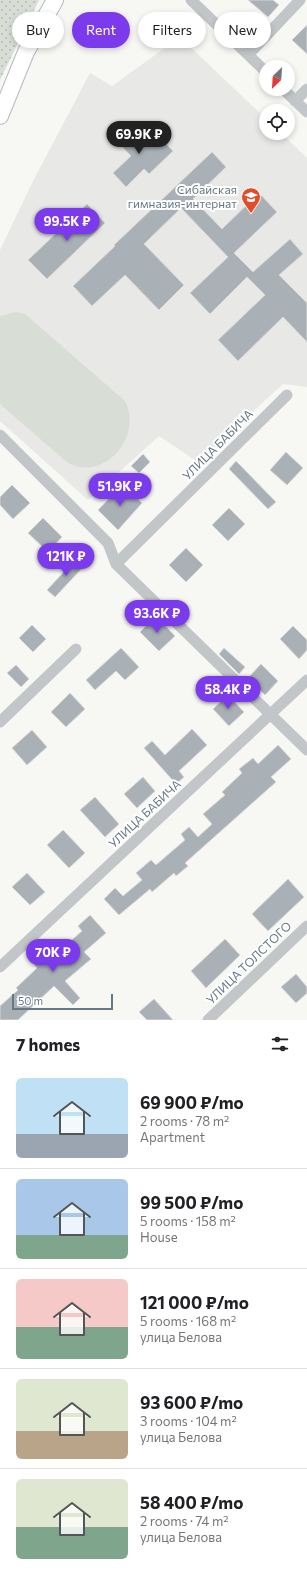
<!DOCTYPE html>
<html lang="en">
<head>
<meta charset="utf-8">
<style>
	:root { --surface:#fff; --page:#f6f6f6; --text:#202124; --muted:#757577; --line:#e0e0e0; --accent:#7c3aed }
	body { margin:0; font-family:Commissioner,sans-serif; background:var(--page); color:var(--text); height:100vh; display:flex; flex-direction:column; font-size:15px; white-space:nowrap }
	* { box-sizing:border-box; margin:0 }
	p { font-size:13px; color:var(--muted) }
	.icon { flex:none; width:22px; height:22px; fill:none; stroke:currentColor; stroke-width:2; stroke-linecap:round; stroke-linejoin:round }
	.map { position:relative; height:1020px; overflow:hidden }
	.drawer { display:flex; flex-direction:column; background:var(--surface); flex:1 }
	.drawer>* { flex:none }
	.banner { position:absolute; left:12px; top:12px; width:283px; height:36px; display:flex; gap:8px }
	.needle { width:26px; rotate:205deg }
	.buttons { position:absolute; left:259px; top:60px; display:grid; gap:8px }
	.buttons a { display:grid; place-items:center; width:36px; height:36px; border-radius:50%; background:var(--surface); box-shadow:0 2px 6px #0003; font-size:20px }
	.scale { position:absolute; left:12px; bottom:10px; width:101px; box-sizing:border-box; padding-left:4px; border:2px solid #667885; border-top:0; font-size:11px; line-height:14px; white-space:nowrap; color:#667885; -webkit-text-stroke:3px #fff; paint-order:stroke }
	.price { position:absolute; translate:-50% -34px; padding:0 9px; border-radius:14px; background:var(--accent); color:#fff; font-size:13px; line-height:26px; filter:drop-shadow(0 1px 2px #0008) }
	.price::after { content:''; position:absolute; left:50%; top:24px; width:12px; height:9px; margin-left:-6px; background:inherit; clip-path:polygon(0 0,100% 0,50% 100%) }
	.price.selected { background:#222; color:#fff }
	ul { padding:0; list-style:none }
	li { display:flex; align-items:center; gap:12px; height:100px; padding:0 16px }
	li+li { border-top:1px solid var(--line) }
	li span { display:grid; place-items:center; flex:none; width:112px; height:80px; border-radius:6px; color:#555 }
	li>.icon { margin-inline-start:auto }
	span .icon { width:48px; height:48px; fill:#fffc; stroke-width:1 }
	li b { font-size:17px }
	h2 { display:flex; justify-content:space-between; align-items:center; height:48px; padding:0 16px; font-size:17px }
	.pill { padding:0 14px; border-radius:18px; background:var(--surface); box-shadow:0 2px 6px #0003; font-size:14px; line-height:36px }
	.pill.selected { background:var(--accent); color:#fff }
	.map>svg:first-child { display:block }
	.built { fill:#e8e8e7 }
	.grass { fill:url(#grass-dots) }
	.pitch { fill:#d8ded5 }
	.building { fill:#a9b1b7; stroke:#d8d8d6 }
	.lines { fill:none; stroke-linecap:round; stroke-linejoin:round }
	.secondary-casing { stroke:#b4babe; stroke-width:18 }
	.minor { stroke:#c2c6c9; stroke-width:11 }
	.secondary { stroke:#fff; stroke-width:16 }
	.labels { text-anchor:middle; stroke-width:4; stroke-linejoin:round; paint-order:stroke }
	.poi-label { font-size:12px; fill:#667885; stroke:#fff; text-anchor:end }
	.street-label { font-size:12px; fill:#667885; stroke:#fff }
</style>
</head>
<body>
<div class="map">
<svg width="307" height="1020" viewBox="0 0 307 1020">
	<defs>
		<pattern id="grass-dots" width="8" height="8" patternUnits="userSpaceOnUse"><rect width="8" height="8" fill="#d8ded5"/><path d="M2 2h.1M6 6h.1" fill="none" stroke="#b3b9b2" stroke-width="1.8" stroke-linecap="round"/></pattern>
	</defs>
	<rect width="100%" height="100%" fill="#f7f7f4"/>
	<path class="built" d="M180 37 266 119V133H281L307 158V387L283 384 198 462 159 436 88 500 0 421V250L33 181 90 73 112 86Z"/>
	<path class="grass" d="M0 0H39L0 80Z"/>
	<path class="pitch" d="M16 312 25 314 125 401C143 436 105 482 68 463L0 404V316Z"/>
	<path class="building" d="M248 0H273L279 5 268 17Z
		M307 25V54L292 40Z
		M128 124 149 146 159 136 173 151 149 174 144 169 126 187 113 173 131 156 114 138Z
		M212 152 226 167 193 199 222 229 259 193 277 212 234 253 253 272 290 239 303 254 279 275 307 303V342L283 317 238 361 218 340 265 295 247 277 210 314 190 293 228 257 181 208 144 244 184 285 159 310 125 275 92 306 73 286 115 246 114 245Z
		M87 204 105 223 47 279 28 260Z
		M286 452 303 468 287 485 270 470Z
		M143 454 150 462 139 473 131 466Z
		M236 461 276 502 268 509 229 469Z
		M123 484 142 503 118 530 98 510Z
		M12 485 30 503 13 519 0 505V497Z
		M229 508 245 524 228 541 212 525Z
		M43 518 62 537 48 552 28 533Z
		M186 548 203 565 186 582 169 565Z
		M78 557 86 564 55 597 47 590Z
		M156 616 175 636 159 651 140 632Z
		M32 625 46 639 33 652 19 638Z
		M293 626 307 640V650L299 659 280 639Z
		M121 648 139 667 125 680 116 671 95 690 86 680Z
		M224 648 245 667 239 674 219 654Z
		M261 664 278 681 265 695 248 678Z
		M16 665 29 679 21 687 7 673Z
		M70 693 85 709 66 727 51 712Z
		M228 695 244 712 229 726 213 709Z
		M192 729 207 745 179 771 184 777 176 784 144 748 152 741 165 755Z
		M32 730 47 747 27 765 12 748Z
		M278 745 291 759 271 777 276 782 185 863 188 866 176 876 174 873 152 892 150 889 119 915 104 899 115 888 123 896 142 880 136 873 151 860 156 865 185 840 181 834 189 827 198 837 212 824 203 814 225 795 222 792 242 773 239 769 253 758 258 764Z
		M143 777 155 791 137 808 124 794Z
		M95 797 119 824 105 837 80 810Z
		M63 830 85 853 69 868 47 845Z
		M27 873 45 892 30 905 12 887Z
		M288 879 304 897 268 931 252 914Z
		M90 915 106 933 84 952 91 959 65 981 80 998 73 1005 54 986 18 1020H0V1006L18 990 16 988 37 968 33 963 41 955 47 962 82 931 78 926Z
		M225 939 240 955 206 988 191 971Z
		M296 974 307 987V993L296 1003 281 987Z
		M154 999 173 1020H147L139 1012Z"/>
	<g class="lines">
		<g class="secondary-casing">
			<path id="secondary" d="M0 116 26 52 55 0"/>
		</g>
		<path class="minor" d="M191 0 266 72
			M249 54 300 0
			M283 89 307 112
			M295 101 307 89
			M0 435 108 543 116 564 307 750
			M116 564 287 395
			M0 722 76 649
			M0 967 307 680
			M208 1020 307 926"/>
		<use href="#secondary" class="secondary"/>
	</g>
	<defs>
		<g id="school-pin" transform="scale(1)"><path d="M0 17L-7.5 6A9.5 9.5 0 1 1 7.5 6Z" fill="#e24d28" stroke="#fff"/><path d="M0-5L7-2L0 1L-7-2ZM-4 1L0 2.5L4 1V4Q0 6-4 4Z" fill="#fff"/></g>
	</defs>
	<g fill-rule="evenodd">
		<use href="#school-pin" x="251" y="197"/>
	</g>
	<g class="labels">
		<g class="poi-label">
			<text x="237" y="194">Сибайская<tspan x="237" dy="14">гимназия-интернат</tspan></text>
		</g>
		<g class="street-label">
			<text transform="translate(218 445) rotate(-45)" y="4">УЛИЦА БАБИЧА</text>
			<text transform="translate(145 814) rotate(-43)" y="4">УЛИЦА БАБИЧА</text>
			<text transform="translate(249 963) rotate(-44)" y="4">УЛИЦА ТОЛСТОГО</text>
		</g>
	</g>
</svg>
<div class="buttons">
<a><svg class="needle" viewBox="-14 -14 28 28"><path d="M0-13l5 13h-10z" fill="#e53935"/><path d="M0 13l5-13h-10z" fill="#757577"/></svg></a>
<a><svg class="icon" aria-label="locate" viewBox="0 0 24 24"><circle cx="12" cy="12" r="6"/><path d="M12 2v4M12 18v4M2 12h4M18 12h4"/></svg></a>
</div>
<div class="scale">50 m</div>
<b class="price selected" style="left:139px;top:155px">69.9K ₽</b>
<b class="price" style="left:67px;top:242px">99.5K ₽</b>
<b class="price" style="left:120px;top:507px">51.9K ₽</b>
<b class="price" style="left:66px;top:577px">121K ₽</b>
<b class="price" style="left:157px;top:634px">93.6K ₽</b>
<b class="price" style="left:228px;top:710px">58.4K ₽</b>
<b class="price" style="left:53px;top:973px">70K ₽</b>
<div class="banner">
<a class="pill">Buy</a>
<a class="pill selected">Rent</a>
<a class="pill">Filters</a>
<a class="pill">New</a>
</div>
</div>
<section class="drawer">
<h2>7 homes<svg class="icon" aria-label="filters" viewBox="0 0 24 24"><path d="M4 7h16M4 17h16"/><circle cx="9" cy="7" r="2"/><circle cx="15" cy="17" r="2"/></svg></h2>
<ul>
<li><span style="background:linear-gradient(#bfe0f5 70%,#9aa5b1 0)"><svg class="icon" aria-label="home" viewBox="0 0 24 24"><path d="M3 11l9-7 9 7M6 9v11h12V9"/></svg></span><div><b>69 900 ₽/mo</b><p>2 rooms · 78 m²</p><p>Apartment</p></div></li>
<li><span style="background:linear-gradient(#a9c7e8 70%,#7fa58c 0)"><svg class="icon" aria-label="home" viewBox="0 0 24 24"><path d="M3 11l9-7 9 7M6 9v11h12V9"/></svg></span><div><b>99 500 ₽/mo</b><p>5 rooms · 158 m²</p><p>House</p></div></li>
<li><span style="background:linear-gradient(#f6c9c9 60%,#7fa58c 0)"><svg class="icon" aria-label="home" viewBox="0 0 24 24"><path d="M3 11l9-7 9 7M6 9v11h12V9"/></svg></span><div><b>121 000 ₽/mo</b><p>5 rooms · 168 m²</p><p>улица Белова</p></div></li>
<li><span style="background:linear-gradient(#dfe7d0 65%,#b9a48a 0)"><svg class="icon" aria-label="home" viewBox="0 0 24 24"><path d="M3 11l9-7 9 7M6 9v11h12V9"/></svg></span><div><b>93 600 ₽/mo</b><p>3 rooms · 104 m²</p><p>улица Белова</p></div></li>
<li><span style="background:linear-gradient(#dfe7d0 60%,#7fa58c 0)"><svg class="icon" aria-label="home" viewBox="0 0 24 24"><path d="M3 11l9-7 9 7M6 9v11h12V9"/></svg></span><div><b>58 400 ₽/mo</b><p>2 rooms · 74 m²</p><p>улица Белова</p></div></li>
</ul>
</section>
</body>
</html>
